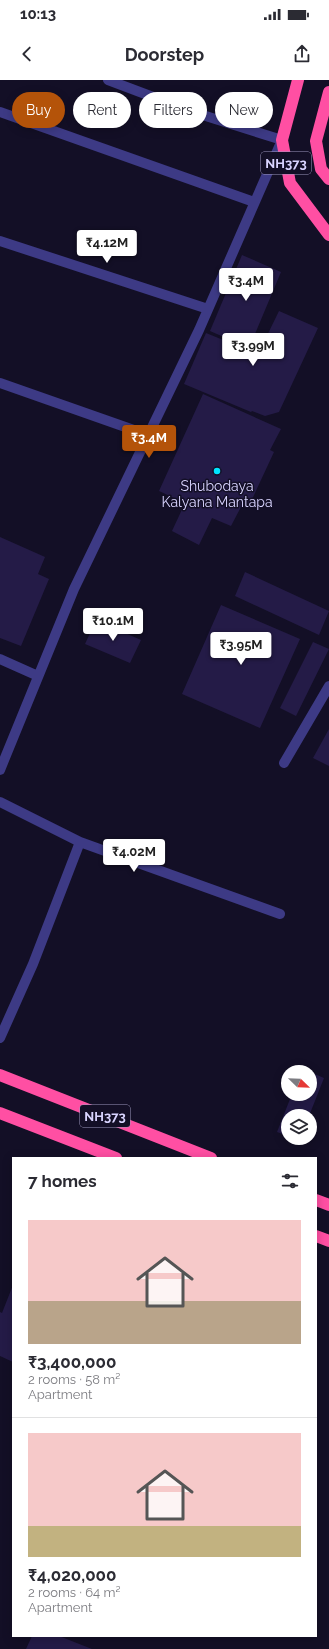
<!DOCTYPE html>
<html lang="en">
<head>
<meta charset="utf-8">
<style>
	:root { --surface:#fff; --page:#f7f7f7; --text:#2b2b33; --muted:#7c7c81; --line:#e1e1e2; --accent:#b45309 }
	body { margin:0; font-family:Raleway,sans-serif; background:var(--page); color:var(--text); height:100vh; display:flex; flex-direction:column; font-size:15px; white-space:nowrap }
	* { box-sizing:border-box; margin:0 }
	p { font-size:13px; color:var(--muted) }
	.icon { flex:none; width:22px; height:22px; fill:none; stroke:currentColor; stroke-width:2; stroke-linecap:round; stroke-linejoin:round }
	.map { position:relative; flex:1; overflow:hidden }
	.panel { position:absolute; left:12px; top:1077px; width:305px; height:480px; display:flex; flex-direction:column; background:var(--surface); border-radius:0px; box-shadow:0 2px 10px #0003 }
	.panel>* { flex:none }
	.guide { position:absolute; left:12px; top:12px; width:305px; height:36px; display:flex; gap:8px }
	.needle { width:26px; rotate:113deg }
	.controls { position:absolute; left:281px; top:985px; display:grid; gap:8px }
	.controls a { display:grid; place-items:center; width:36px; height:36px; border-radius:50%; background:var(--surface); box-shadow:0 2px 10px #0003; font-size:20px }
	.price { position:absolute; translate:-50% -34px; padding:0 9px; border-radius:4px; background:#fff; color:#222; font-size:13px; line-height:26px; filter:drop-shadow(0 1px 2px #0008) }
	.price::after { content:''; position:absolute; left:50%; top:24px; width:12px; height:9px; margin-left:-6px; background:inherit; clip-path:polygon(0 0,100% 0,50% 100%) }
	.price.selected { background:var(--accent); color:#fff }
	ul { padding:0; list-style:none }
	li { display:grid; align-content:center; gap:8px; height:212px; padding:0 16px }
	li+li { border-top:1px solid var(--line) }
	li span { display:grid; place-items:center; height:124px; border-radius:0px; color:#555 }
	li>.icon { margin-inline-start:auto }
	span .icon { width:72px; height:72px; fill:#fffc; stroke-width:1 }
	li b { font-size:17px }
	h2 { display:flex; justify-content:space-between; align-items:center; height:48px; padding:0 16px; font-size:17px }
	.pill { padding:0 14px; border-radius:18px; background:var(--surface); box-shadow:0 2px 10px #0003; font-size:14px; line-height:36px }
	.pill.selected { background:var(--accent); color:#fff }
	.status { display:flex; justify-content:space-between; align-items:center; height:28px; padding:0 20px; background:var(--surface); direction:ltr }
	.status svg { height:11px; fill:currentColor }
	header { display:flex; justify-content:space-between; align-items:center; height:52px; padding:0 16px; background:var(--surface); font-size:18px; font-weight:700 }
	.map>svg:first-child { display:block }
	.building { fill:#241b47 }
	.lines { fill:none; stroke-linecap:round; stroke-linejoin:round }
	.minor { stroke:#3d3a85; stroke-width:10 }
	.highway { stroke:#ff4fa3; stroke-width:12 }
	.poi-dot { fill:#00e5ff; stroke:#130f26; stroke-width:1.5 }
	.labels { text-anchor:middle; stroke-width:3; stroke-linejoin:round; paint-order:stroke }
	.shield { fill:#130f26; stroke:#9e99be; stroke-width:1 }
	.shield-label { font-size:13px; font-weight:bold; fill:#d9d4ff }
	.poi-label { font-size:14px; fill:#d9d4ff; stroke:#130f26 }
</style>
</head>
<body>
<div class="status"><b>10:13</b><svg viewBox="0 0 49 12"><path d="M0 12V9h3v3zM5 12V6h3v6zM10 12V3h3v9zM15 12V0h3v12zM26 1h20v11H26zM47 4h2v5h-2z"/></svg></div>
<header><svg class="icon" aria-label="back" viewBox="0 0 24 24"><path d="M15 5l-7 7 7 7"/></svg>Doorstep<svg class="icon" aria-label="share" viewBox="0 0 24 24"><path d="M12 15V3M7 8l5-5 5 5M5 13v7h14v-7"/></svg></header>
<div class="map">
<svg width="329" height="1569" viewBox="0 0 329 1569">
	<rect width="100%" height="100%" fill="#130f26"/>
	<path class="building" d="M242 175 281 192 249 268 210 251Z
		M279 231 318 248 279 332 265 336 252 331 251 332 184 304 206 253 258 274Z
		M203 314 281 349 270 370 274 372 248 428 242 425 231 446 212 438 199 465 172 451 185 423 159 411Z
		M0 457 45 477 38 494 49 499 21 566 0 558Z
		M245 492 329 531 319 555 235 516Z
		M221 525 300 559 260 648 182 614Z
		M96 540 141 560 130 583 85 564Z
		M313 562 329 569 296 636 280 628Z
		M329 649V686L313 678Z
		M310 992 324 998 309 1036H288V1056L277 1052 292 1014H310Z
		M13 1205V1282L0 1276V1232L2 1233Z
		M32 1556H59L92 1569H26Z"/>
	<g class="lines">
		<path class="minor" d="M0 32 254 122
			M0 161 208 229
			M0 303 148 355
			M0 579 38 596
			M284 683 329 606
			M0 690 74 509 199 250 282 60 193 32 108 0
			M0 722 80 762 280 834
			M0 958 33 884 80 762"/>
		<path class="highway" d="M298 0 282 60 290 103 329 155
			M329 12 316 61 321 89 329 99
			M0 995 211 1078
			M0 1033 116 1078
			M316 1120 329 1125
			M316 1156 329 1161"/>
	</g>
	<circle class="poi-dot" cx="217" cy="391" r="4"/>
	<g class="labels">
		<g class="shield">
			<rect x="261" y="72" width="50" height="22" rx="3"/>
			<rect x="80" y="1025" width="50" height="22" rx="3"/>
		</g>
		<g class="shield-label">
			<text x="286" y="88">NH373</text>
			<text x="105" y="1041">NH373</text>
		</g>
		<g class="poi-label">
			<text x="217" y="411">Shubodaya<tspan x="217" dy="16">Kalyana Mantapa</tspan></text>
		</g>
	</g>
</svg>
<div class="controls">
<a><svg class="needle" viewBox="-14 -14 28 28"><path d="M0-13l5 13h-10z" fill="#e53935"/><path d="M0 13l5-13h-10z" fill="#7c7c81"/></svg></a>
<a><svg class="icon" aria-label="layers" viewBox="0 0 24 24"><path d="M12 4l9 5-9 5-9-5zM3 14l9 5 9-5"/></svg></a>
</div>
<b class="price" style="left:107px;top:184px">₹4.12M</b>
<b class="price" style="left:246px;top:222px">₹3.4M</b>
<b class="price" style="left:253px;top:287px">₹3.99M</b>
<b class="price selected" style="left:149px;top:379px">₹3.4M</b>
<b class="price" style="left:113px;top:562px">₹10.1M</b>
<b class="price" style="left:241px;top:586px">₹3.95M</b>
<b class="price" style="left:134px;top:793px">₹4.02M</b>
<div class="guide">
<a class="pill selected">Buy</a>
<a class="pill">Rent</a>
<a class="pill">Filters</a>
<a class="pill">New</a>
</div>
<section class="panel">
<h2>7 homes<svg class="icon" aria-label="filters" viewBox="0 0 24 24"><path d="M4 7h16M4 17h16"/><circle cx="9" cy="7" r="2"/><circle cx="15" cy="17" r="2"/></svg></h2>
<ul>
<li><span style="background:linear-gradient(#f6c9c9 65%,#b9a48a 0)"><svg class="icon" aria-label="home" viewBox="0 0 24 24"><path d="M3 11l9-7 9 7M6 9v11h12V9"/></svg></span><div><b>₹3,400,000</b><p>2 rooms · 58 m²</p><p>Apartment</p></div></li>
<li><span style="background:linear-gradient(#f6c9c9 75%,#c2b280 0)"><svg class="icon" aria-label="home" viewBox="0 0 24 24"><path d="M3 11l9-7 9 7M6 9v11h12V9"/></svg></span><div><b>₹4,020,000</b><p>2 rooms · 64 m²</p><p>Apartment</p></div></li>
</ul>
</section>
</div>
</body>
</html>
